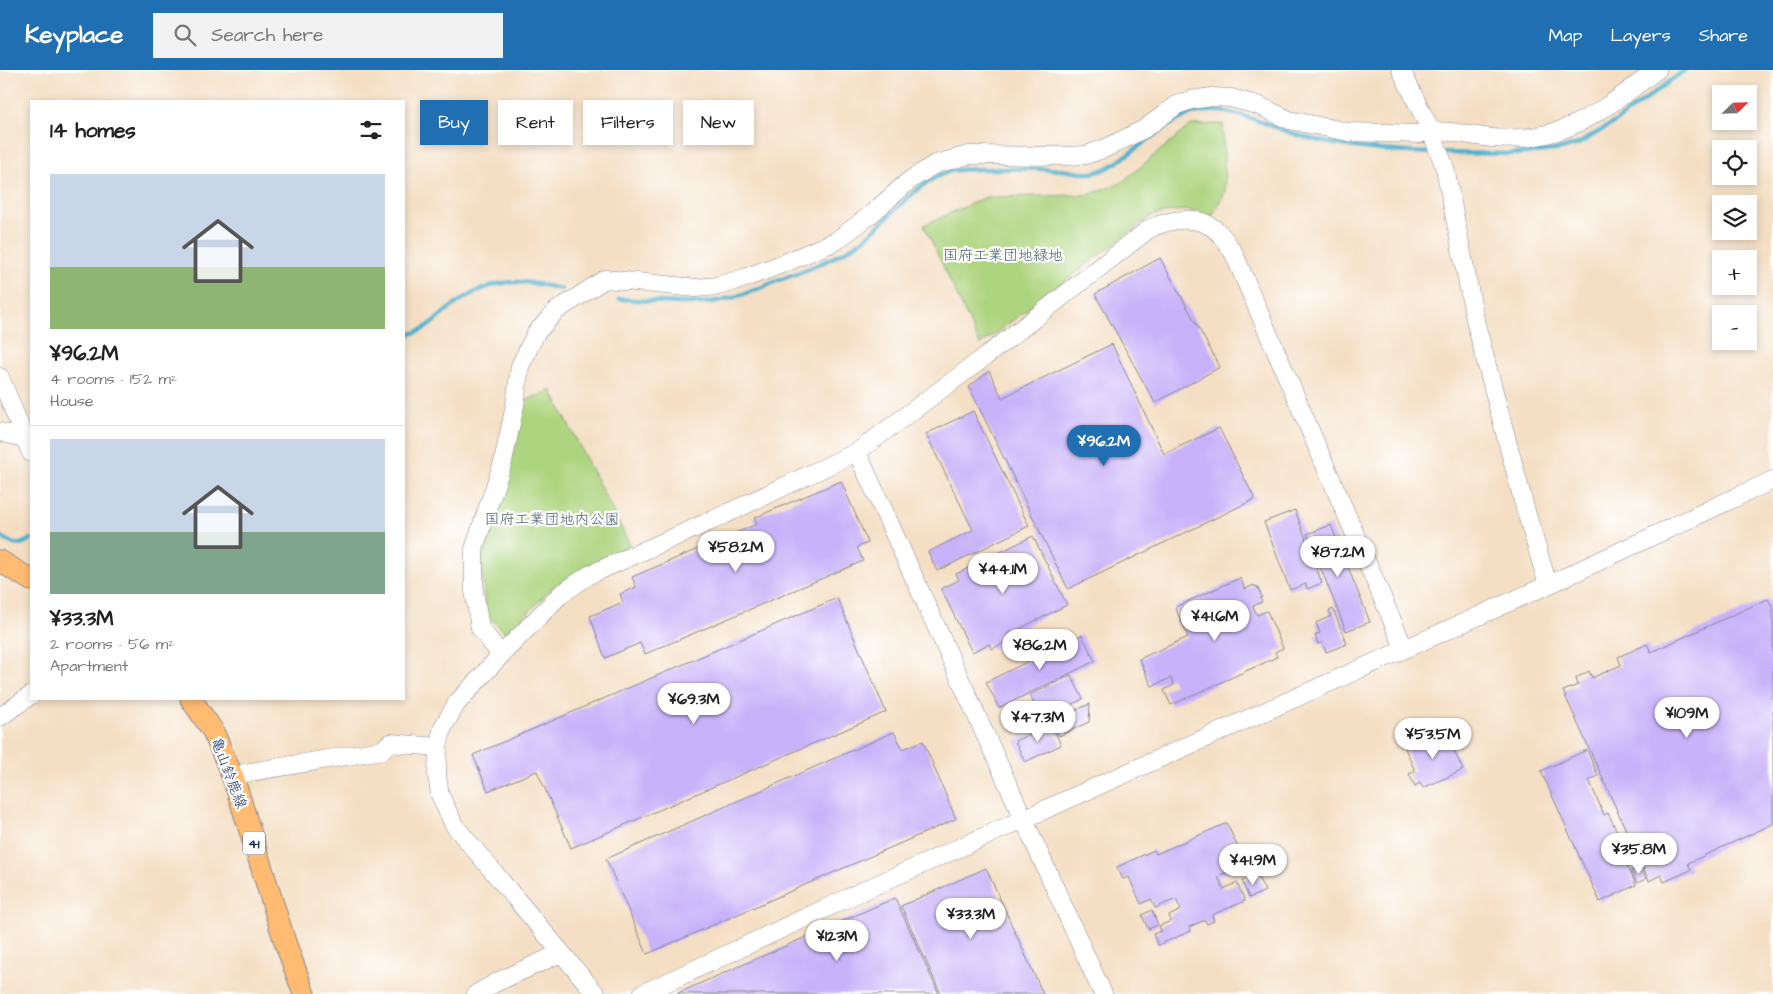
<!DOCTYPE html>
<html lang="en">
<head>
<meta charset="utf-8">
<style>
	:root { --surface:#fff; --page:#f2f2f2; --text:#222; --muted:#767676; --line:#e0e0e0; --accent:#1f6fb2 }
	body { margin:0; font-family:"Architects Daughter","Klee One",sans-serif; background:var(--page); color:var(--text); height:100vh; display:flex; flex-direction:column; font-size:19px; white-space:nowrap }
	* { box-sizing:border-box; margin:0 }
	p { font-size:16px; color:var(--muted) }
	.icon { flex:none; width:28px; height:28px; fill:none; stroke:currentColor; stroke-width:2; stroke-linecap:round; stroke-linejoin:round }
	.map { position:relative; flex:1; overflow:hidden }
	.sheet { position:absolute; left:30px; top:30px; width:375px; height:600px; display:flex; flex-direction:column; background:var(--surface); border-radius:0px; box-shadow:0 2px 8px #0003 }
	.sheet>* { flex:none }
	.hud { position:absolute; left:420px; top:30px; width:475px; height:45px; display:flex; gap:10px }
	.needle { width:32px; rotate:67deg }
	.fabs { position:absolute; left:1712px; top:15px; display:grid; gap:10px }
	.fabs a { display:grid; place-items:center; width:45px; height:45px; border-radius:0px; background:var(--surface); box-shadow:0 2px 8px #0003; font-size:25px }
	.price { position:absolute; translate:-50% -42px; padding:0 11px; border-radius:18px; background:#fff; color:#222; font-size:16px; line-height:32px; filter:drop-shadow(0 1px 2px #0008) }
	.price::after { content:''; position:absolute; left:50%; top:30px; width:15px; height:11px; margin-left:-8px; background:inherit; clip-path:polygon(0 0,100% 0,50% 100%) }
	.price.selected { background:var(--accent); color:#fff }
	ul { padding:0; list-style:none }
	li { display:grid; align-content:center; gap:10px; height:265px; padding:0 20px }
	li+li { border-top:1px solid var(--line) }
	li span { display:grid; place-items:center; height:155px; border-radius:0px; color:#555 }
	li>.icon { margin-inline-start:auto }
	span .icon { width:90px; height:90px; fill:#fffc; stroke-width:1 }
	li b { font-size:21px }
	h2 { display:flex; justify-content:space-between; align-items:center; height:60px; padding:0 20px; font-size:21px }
	.pill { padding:0 18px; border-radius:0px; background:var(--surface); box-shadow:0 2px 8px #0003; font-size:18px; line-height:45px }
	.pill.selected { background:var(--accent); color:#fff }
	header { display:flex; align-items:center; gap:30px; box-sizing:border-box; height:70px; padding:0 25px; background:var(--accent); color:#fff }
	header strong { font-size:24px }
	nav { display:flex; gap:28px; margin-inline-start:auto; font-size:18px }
	.search { width:350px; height:45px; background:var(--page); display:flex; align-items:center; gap:12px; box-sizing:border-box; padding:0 18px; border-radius:0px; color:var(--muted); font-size:19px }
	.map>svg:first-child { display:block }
	.green { fill:#add47e; stroke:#64826e }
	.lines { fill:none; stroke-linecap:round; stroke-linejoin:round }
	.stream { stroke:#4eb0cd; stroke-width:4.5 }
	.building { fill:#c8b2f9 }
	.minor-casing { stroke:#888791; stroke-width:19 }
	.major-casing { stroke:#888791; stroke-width:23 }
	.minor { stroke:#fff; stroke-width:18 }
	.major { stroke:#ffbb71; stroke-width:21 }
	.labels { text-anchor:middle; stroke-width:4.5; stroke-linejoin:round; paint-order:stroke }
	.shield { fill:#fff; stroke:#5f6d8e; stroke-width:1 }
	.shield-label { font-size:14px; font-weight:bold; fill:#1b2f5e }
	.park-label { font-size:15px; fill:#476168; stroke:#fff }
	.street-label { font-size:15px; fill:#1b2f5e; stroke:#fff }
</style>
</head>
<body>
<header>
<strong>Keyplace</strong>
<div class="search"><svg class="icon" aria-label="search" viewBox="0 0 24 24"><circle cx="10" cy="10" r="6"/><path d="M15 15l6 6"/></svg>Search here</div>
<nav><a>Map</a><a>Layers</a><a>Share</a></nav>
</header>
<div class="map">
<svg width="1773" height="924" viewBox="0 0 1773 924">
	<rect width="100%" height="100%" fill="#fff"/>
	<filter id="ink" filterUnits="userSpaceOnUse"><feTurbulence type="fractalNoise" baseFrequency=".02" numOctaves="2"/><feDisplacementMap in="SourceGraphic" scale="10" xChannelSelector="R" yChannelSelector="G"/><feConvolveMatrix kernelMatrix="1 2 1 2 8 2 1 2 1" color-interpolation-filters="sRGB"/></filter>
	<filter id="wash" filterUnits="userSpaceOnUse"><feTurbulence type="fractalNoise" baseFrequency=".0096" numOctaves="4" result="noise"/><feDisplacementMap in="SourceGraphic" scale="20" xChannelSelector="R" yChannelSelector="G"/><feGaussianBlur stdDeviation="1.12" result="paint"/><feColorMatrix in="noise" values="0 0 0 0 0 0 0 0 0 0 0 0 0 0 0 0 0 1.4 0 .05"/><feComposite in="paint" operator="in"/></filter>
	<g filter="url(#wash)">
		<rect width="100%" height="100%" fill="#f4dfc4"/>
		<path class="green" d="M1223 54 1225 122 1212 146C1188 138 1174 139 1150 147L980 275 924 155 986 127 1088 125 1121 113 1191 55Z
			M551 320 630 475 584 498 551 519 507 564 486 544 481 499 485 474 502 417 522 332Z"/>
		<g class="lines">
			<path class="stream" d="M1445 83 1518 84 1562 79 1578 74 1615 52 1685 0
				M619 229C646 230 675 235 702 233 730 231 756 220 782 209 809 199 837 188 861 171 889 150 917 110 951 101 965 98 981 99 995 99 1017 99 1039 98 1061 100 1074 101 1086 106 1100 101 1110 98 1118 92 1126 86 1150 69 1176 44 1206 41 1239 38 1280 62 1312 69 1348 78 1397 82 1434 83
				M404 265C422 263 433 253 446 241 466 225 489 212 516 212 530 211 546 216 561 219
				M0 466C14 475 16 478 31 469"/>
		</g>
		<g id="blocks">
			<path class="building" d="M1160 188 1220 297 1155 333 1095 224Z
				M1112 274 1164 384 1219 358 1255 429 1068 519 969 317 989 301 1002 328Z
				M973 341 1029 456 937 501 928 482 973 460 926 364Z
				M841 411 868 473 857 477 863 491 645 584 640 573 605 588 590 546 623 532 620 524 636 517 632 507 757 454 754 448Z
				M1295 440 1322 513 1307 519 1306 514 1290 520 1264 452Z
				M1331 455 1370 552 1346 561 1307 464Z
				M1033 466 1067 535 1007 565 1010 570 992 579 989 574 972 582 941 519 959 510 956 504Z
				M1240 508 1245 519 1254 515 1255 517 1257 516 1262 527 1260 528 1262 532 1253 536 1257 545 1267 541 1283 578 1275 582 1277 587 1171 635 1164 620 1174 615 1171 608 1152 616 1139 589 1188 567 1175 537Z
				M837 528 886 642 571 778 537 701 488 721 473 685Z
				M1768 529 1773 537V754L1688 793 1691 800 1664 812 1661 805 1649 811 1563 621 1578 615 1576 608 1589 601 1592 608 1621 595 1618 587 1647 574 1651 582Z
				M1333 539 1347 574 1326 582 1322 572 1318 574 1315 565 1320 563 1316 553 1331 546 1329 541Z
				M1082 565 1095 591 999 638 986 612Z
				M1071 605 1083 629 1042 649 1030 625Z
				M1090 634 1089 652 1059 666 1052 650Z
				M1051 654 1061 675 1025 692 1015 671Z
				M1444 659 1463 700 1423 718 1420 713 1415 716 1409 704 1415 701 1405 678Z
				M894 662 903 679 923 671 956 749 647 884 606 789Z
				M1587 680 1598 706 1589 710 1604 745 1608 743 1621 770 1616 772 1636 815 1600 832 1541 701Z
				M1227 753 1245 794 1218 806 1223 819 1237 813 1245 831 1212 845 1214 851 1207 854 1205 850 1189 857 1191 861 1158 875 1153 864 1161 861 1159 856 1171 851 1169 846 1181 840 1176 829 1155 838 1151 829 1141 834 1129 807 1123 809 1117 797 1154 780 1156 784Z
				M1641 797 1646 809 1637 813 1631 801Z
				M986 798 1043 924H941L901 836Z
				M1257 805 1265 821 1249 828 1242 811Z
				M895 828 939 924H676Z
				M1152 840 1158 855 1148 859 1142 845Z"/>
		</g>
	</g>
	<g filter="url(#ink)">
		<use href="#blocks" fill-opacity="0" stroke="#888791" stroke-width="1"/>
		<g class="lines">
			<g class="minor-casing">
				<path id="minor" d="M1401 0 1431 61 1445 98 1476 254 1525 438 1548 515
					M0 307 31 383
					M0 362 24 368
					M857 382 1103 924
					M501 585 480 558 474 521V479L503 392 515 335 520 296 536 263 556 241 605 209 696 218 718 216 745 208 787 192 836 171 869 146 910 110 935 94 969 85 1064 86 1086 85 1106 78 1144 59 1177 35 1191 30 1212 27 1231 28 1260 36 1289 50 1349 62 1420 64C1443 57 1468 66 1492 68 1565 74 1602 40 1657 0
					M0 647 31 625
					M234 710 245 703 382 680 390 673 438 677
					M476 924 497 912 561 883
					M596 924 454 755 440 725 437 705 438 677 443 657 457 633 501 585 560 525 589 505 713 450 857 382 986 286 1149 159C1170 149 1198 144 1217 161 1224 167 1229 176 1234 184L1404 578
					M642 924 867 819 1548 515 1773 410"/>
			</g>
			<g class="major-casing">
				<path id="major" d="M0 491 31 510
					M191 629 213 661 234 710 285 872 304 924"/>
			</g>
			<use href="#minor" class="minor"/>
			<use href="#major" class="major"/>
		</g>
	</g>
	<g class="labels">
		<rect class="shield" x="243" y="761.5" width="22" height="23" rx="4"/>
		<g class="shield-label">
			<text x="254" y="778">41</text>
		</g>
		<g class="park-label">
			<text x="1003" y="190">国府工業団地緑地</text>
			<text x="552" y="454">国府工業団地内公園</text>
		</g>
		<g class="street-label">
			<text transform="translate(229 703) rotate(69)" y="5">亀山鈴鹿線</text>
		</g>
	</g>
</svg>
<div class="fabs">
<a><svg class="needle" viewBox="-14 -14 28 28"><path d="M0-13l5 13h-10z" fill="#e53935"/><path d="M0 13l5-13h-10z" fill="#767676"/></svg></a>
<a><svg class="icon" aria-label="locate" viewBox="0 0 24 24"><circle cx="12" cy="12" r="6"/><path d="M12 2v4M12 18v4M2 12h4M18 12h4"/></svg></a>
<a><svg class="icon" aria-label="layers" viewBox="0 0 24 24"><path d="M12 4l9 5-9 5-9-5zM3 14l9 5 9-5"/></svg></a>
<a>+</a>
<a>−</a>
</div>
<b class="price selected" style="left:1104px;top:397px">¥96.2M</b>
<b class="price" style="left:736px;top:503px">¥58.2M</b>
<b class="price" style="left:1338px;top:508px">¥87.2M</b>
<b class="price" style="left:1003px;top:525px">¥44.1M</b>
<b class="price" style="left:1215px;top:572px">¥41.6M</b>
<b class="price" style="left:1040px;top:601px">¥86.2M</b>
<b class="price" style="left:694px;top:655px">¥69.3M</b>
<b class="price" style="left:1687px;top:669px">¥109M</b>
<b class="price" style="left:1038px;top:673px">¥47.3M</b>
<b class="price" style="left:1433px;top:690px">¥53.5M</b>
<b class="price" style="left:1639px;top:805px">¥35.8M</b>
<b class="price" style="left:1253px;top:816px">¥41.9M</b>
<b class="price" style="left:971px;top:870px">¥33.3M</b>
<b class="price" style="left:837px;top:892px">¥123M</b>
<div class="hud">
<a class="pill selected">Buy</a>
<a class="pill">Rent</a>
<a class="pill">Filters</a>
<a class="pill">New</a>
</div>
<section class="sheet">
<h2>14 homes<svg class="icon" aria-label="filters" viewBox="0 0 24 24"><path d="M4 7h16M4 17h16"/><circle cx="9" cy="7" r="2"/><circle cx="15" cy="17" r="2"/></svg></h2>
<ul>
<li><span style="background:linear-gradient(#c9d6e8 60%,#8fb573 0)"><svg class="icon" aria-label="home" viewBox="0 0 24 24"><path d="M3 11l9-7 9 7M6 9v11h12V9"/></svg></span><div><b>¥96.2M</b><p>4 rooms · 152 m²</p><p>House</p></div></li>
<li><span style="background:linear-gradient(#c9d6e8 60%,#7fa58c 0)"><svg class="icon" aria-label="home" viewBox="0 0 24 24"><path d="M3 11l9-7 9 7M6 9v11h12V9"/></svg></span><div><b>¥33.3M</b><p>2 rooms · 56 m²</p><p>Apartment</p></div></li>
</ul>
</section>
</div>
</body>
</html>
